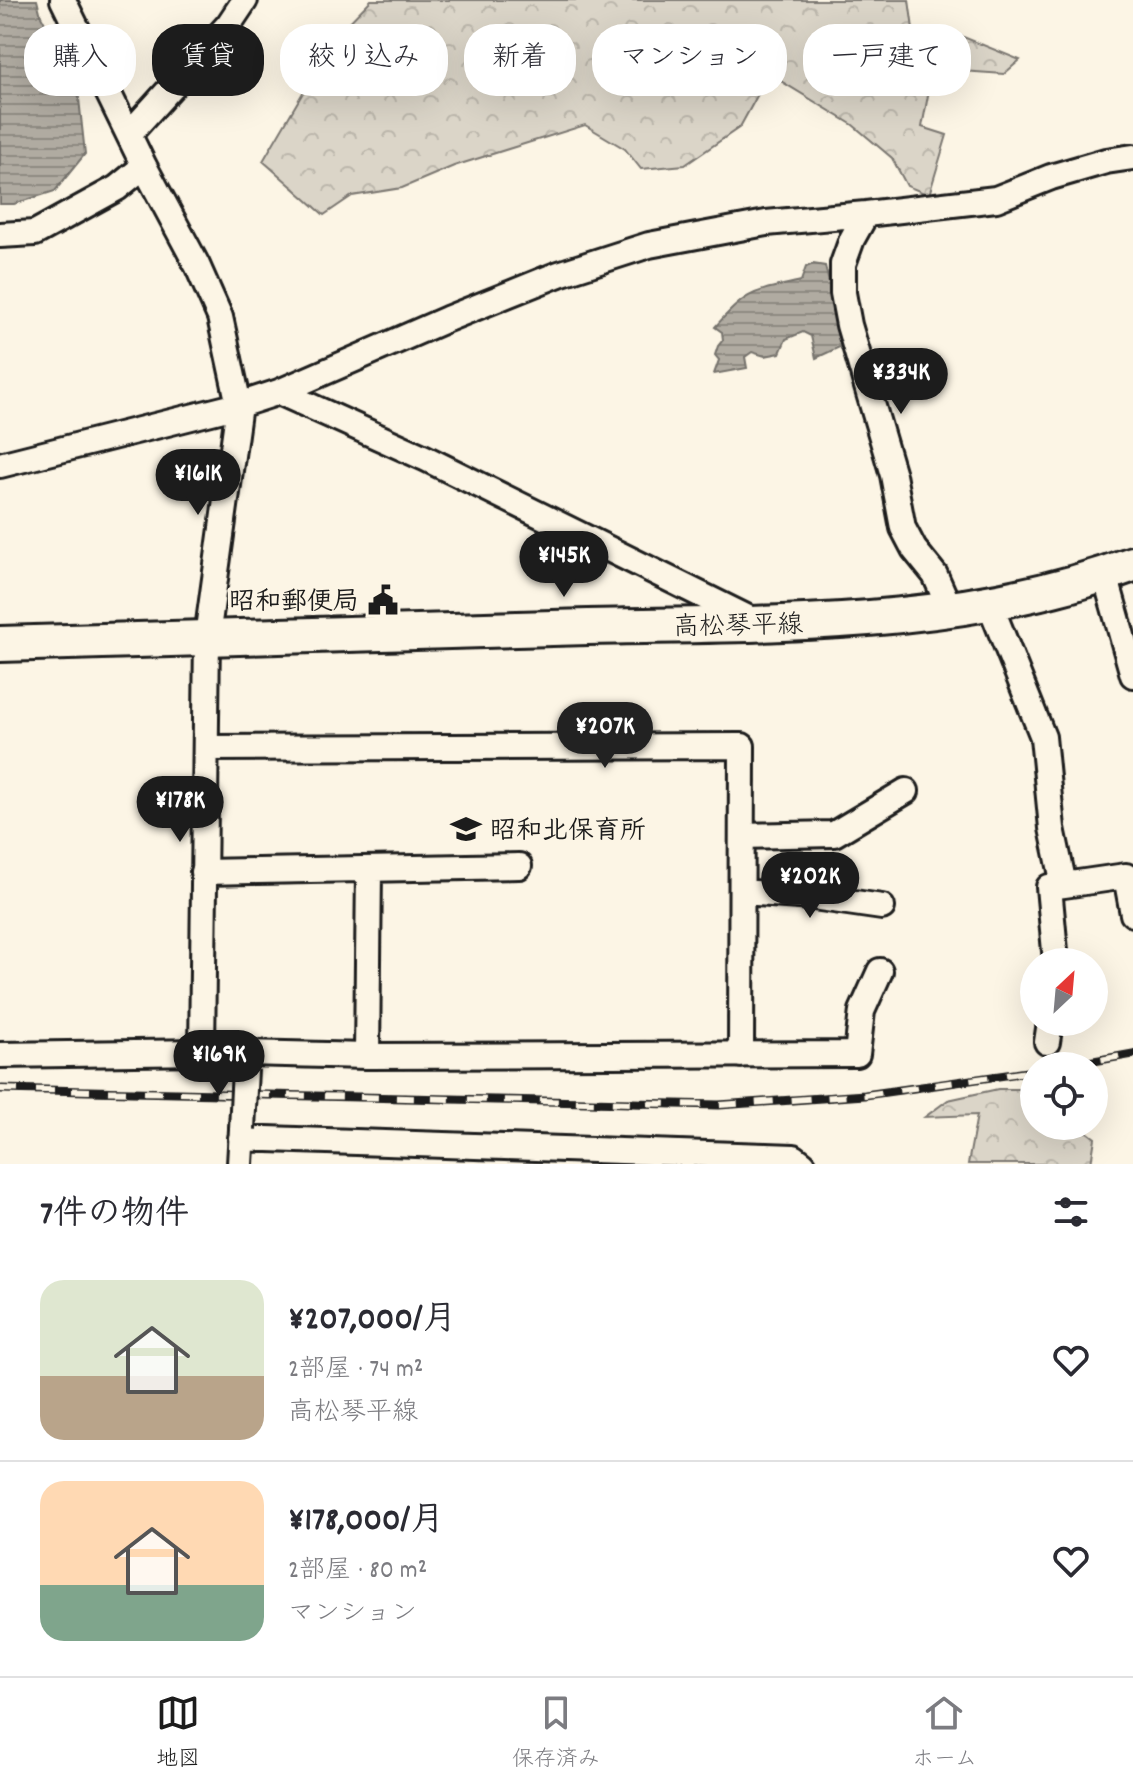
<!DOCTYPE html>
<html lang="ja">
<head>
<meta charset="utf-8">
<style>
	:root { --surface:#fff; --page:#f7f7f7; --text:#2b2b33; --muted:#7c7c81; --line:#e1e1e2; --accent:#1c1c1c }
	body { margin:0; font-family:Dekko,"Klee One",sans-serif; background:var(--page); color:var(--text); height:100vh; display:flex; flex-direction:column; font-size:30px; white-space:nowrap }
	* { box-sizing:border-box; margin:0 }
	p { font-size:26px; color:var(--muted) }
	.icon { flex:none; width:44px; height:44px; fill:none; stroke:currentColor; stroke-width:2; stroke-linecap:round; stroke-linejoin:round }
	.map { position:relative; height:1164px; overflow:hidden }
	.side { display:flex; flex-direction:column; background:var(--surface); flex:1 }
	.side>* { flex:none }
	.banner { position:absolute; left:24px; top:24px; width:1086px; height:72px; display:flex; gap:16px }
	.needle { width:52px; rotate:26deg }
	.controls { position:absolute; left:1020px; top:948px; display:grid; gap:16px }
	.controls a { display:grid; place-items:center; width:88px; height:88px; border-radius:50%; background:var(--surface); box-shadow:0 8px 32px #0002; font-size:40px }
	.price { position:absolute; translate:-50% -68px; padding:0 18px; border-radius:28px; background:var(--accent); color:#fff; font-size:26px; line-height:52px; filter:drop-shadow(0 2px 4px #0008) }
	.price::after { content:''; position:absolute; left:50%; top:48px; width:24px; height:18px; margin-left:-12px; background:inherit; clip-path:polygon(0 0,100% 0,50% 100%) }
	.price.active { background:#222; color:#fff }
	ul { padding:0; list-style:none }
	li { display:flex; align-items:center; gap:24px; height:200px; padding:0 40px }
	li+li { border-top:2px solid var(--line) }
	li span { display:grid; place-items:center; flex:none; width:224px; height:160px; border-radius:24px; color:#555 }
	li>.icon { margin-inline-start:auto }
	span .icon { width:96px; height:96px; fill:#fffc; stroke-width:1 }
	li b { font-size:34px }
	h2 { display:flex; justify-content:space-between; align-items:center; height:96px; padding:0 40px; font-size:34px }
	.tag { padding:0 28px; border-radius:32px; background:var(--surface); box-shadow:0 8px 32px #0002; font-size:28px; line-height:72px }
	.tag.active { background:var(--accent); color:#fff }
	.tab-bar { display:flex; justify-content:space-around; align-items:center; height:112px; border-top:2px solid var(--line); background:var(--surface); font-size:22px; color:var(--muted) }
	.tab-bar a { display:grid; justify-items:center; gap:4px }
	.tab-bar .active { color:var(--accent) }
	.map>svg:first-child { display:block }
	.forest { fill:url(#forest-crowns); stroke:#7c7872; stroke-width:2 }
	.water { fill:url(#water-rules); stroke:#75726c; stroke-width:2 }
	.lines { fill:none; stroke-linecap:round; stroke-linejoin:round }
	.minor-casing { stroke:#1c1c1c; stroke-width:30 }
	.secondary-casing { stroke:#1c1c1c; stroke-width:40 }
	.minor { stroke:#fcf5e5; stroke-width:24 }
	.secondary { stroke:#fcf5e5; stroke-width:34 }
	.rail-casing { stroke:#1c1c1c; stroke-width:9 }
	.rail { stroke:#fcf5e5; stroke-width:6; stroke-dasharray:18; stroke-linecap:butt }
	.minor-bridge-casing { stroke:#1c1c1c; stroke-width:30; stroke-linecap:butt }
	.minor-bridge { stroke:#fcf5e5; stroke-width:24 }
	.labels { text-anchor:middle; stroke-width:7; stroke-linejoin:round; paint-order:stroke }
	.poi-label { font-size:26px; font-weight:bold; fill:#1c1c1c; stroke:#fcf5e5; text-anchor:end }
	.street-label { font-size:26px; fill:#1c1c1c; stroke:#fcf5e5 }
</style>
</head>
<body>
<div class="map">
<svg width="1133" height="1164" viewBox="0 0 1133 1164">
	<defs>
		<pattern id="forest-crowns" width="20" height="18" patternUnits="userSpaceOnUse" patternTransform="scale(2)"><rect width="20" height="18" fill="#dbd5c8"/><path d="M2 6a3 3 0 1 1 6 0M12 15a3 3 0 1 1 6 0" fill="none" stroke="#bbb6ab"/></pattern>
		<pattern id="water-rules" width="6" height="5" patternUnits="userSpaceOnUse" patternTransform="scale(2)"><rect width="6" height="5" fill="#b0aba1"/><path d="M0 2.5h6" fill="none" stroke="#8e8a82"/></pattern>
	</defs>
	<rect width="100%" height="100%" fill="#fcf5e5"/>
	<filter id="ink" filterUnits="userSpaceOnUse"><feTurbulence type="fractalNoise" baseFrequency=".0125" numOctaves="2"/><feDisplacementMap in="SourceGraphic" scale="16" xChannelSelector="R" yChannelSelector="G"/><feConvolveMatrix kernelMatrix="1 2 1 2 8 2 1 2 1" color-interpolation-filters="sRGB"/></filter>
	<g filter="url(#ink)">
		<path class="forest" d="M371 0H909L914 36H961L1020 60 1004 74 933 69 922 127 947 135 929 195 907 186 892 158 853 125 769 74 740 127 685 165 641 169 625 149 585 125 454 166 402 188 352 196 324 215 263 161 336 36Z
			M998 1089H1034V1126H1079L1095 1138 1091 1164H968L977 1115 925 1117 948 1100Z"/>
		<path class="water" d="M0 0H37L41 16 77 80 85 154 55 191 14 204H0Z
			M813 264 825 266 844 345 816 358 811 336 803 332 786 339 780 353 765 356 752 352 745 357 747 368 714 374 719 360 715 355 718 346 723 340 722 332 715 327C748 289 754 292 801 281L806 267Z"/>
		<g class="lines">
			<g class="minor-casing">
				<path id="minor" d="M63 0 144 166 197 265 220 317 239 405 207 637 202 1052
					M129 134 229 24 245 0
					M866 214 852 239 843 264V293L849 325 893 475 903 528 914 549 935 575 950 609
					M0 235 35 233 117 188 144 166
					M279 392 425 458 756 622
					M0 465 239 405 279 392 447 319 559 274 649 245 766 223 866 214 996 199 1051 177 1106 161 1133 157
					M1105 575 1133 675
					M989 602 1043 737 1052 828 1064 885 1049 887 1056 962
					M206 748 742 746 741 1055
					M742 836 834 834 906 791
					M203 872 519 866
					M1064 885 1126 876 1133 914
					M742 892 813 897 882 907
					M1047 1042 1050 1022
					M0 1055 202 1052 367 1056 857 1054 862 1011 880 971
					M367 1056 369 869
					M241 1138 794 1157 803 1164
					M240 1164 242 1129"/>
			</g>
			<g class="secondary-casing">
				<path id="secondary" d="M0 644C196 637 392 632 588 627 770 623 960 629 1133 564"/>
			</g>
			<use href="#minor" class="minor"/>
			<use href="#secondary" class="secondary"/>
			<g class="rail-casing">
				<path id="rail" d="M1066 1066 1133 1054
					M0 1089 719 1105 865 1095 1034 1071"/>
			</g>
			<use href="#rail" class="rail"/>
			<g class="minor-bridge-casing">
				<path id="minor-bridge" d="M242 1129 245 1069"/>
			</g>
			<use href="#minor-bridge" class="minor-bridge"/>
		</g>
	</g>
	<defs>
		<g id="civic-bare" transform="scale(2.4)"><path d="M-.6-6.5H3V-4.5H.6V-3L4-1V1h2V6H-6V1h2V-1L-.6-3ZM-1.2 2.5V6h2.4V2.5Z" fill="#1c1c1c" stroke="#fcf5e5" stroke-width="2.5" paint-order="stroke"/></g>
		<g id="school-bare" transform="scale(2.4)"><path d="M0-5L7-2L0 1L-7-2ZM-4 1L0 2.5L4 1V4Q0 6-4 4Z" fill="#1c1c1c" stroke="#fcf5e5" stroke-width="2.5" paint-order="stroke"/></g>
	</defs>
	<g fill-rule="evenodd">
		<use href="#civic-bare" x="383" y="600"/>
		<use href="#school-bare" x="466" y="829"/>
	</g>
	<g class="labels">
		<g class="poi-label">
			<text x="359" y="609">昭和郵便局</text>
			<text x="490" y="838" text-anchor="start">昭和北保育所</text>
		</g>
		<g class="street-label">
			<text transform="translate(738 624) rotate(-1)" y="9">高松琴平線</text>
		</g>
	</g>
</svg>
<div class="controls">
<a><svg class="needle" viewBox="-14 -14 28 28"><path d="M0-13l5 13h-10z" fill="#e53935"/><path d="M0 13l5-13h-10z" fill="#7c7c81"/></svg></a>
<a><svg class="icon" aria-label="locate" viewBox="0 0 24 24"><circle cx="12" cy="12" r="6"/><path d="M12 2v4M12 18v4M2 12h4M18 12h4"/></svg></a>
</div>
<b class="price" style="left:901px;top:416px">¥334K</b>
<b class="price" style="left:198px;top:517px">¥161K</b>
<b class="price" style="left:564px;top:599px">¥145K</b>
<b class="price active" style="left:605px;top:770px">¥207K</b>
<b class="price" style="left:180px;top:844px">¥178K</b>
<b class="price" style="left:810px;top:920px">¥202K</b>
<b class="price" style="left:219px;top:1098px">¥169K</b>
<div class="banner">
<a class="tag">購入</a>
<a class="tag active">賃貸</a>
<a class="tag">絞り込み</a>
<a class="tag">新着</a>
<a class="tag">マンション</a>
<a class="tag">一戸建て</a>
</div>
</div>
<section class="side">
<h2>7件の物件<svg class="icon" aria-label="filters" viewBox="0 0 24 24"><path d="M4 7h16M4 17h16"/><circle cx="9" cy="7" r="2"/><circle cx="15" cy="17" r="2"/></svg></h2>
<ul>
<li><span style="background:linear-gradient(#dfe7d0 60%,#b9a48a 0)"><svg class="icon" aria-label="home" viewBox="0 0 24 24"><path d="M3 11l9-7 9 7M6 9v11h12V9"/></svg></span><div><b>¥207,000/月</b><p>2部屋 · 74 m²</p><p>高松琴平線</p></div><svg class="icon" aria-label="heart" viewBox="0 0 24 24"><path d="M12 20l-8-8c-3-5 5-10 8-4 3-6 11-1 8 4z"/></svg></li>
<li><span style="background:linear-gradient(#ffd9b3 65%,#7fa58c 0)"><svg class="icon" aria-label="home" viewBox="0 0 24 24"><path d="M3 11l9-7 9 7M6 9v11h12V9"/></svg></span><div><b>¥178,000/月</b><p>2部屋 · 80 m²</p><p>マンション</p></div><svg class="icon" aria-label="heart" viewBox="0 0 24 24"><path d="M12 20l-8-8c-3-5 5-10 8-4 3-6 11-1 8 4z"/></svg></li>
</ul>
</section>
<nav class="tab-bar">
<a class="active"><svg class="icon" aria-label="map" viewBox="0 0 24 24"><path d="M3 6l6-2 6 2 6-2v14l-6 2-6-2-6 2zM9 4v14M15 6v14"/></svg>地図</a>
<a><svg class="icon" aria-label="saved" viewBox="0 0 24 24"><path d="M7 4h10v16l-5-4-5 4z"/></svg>保存済み</a>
<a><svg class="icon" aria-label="home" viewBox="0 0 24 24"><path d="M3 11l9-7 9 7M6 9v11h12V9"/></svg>ホーム</a>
</nav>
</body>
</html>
